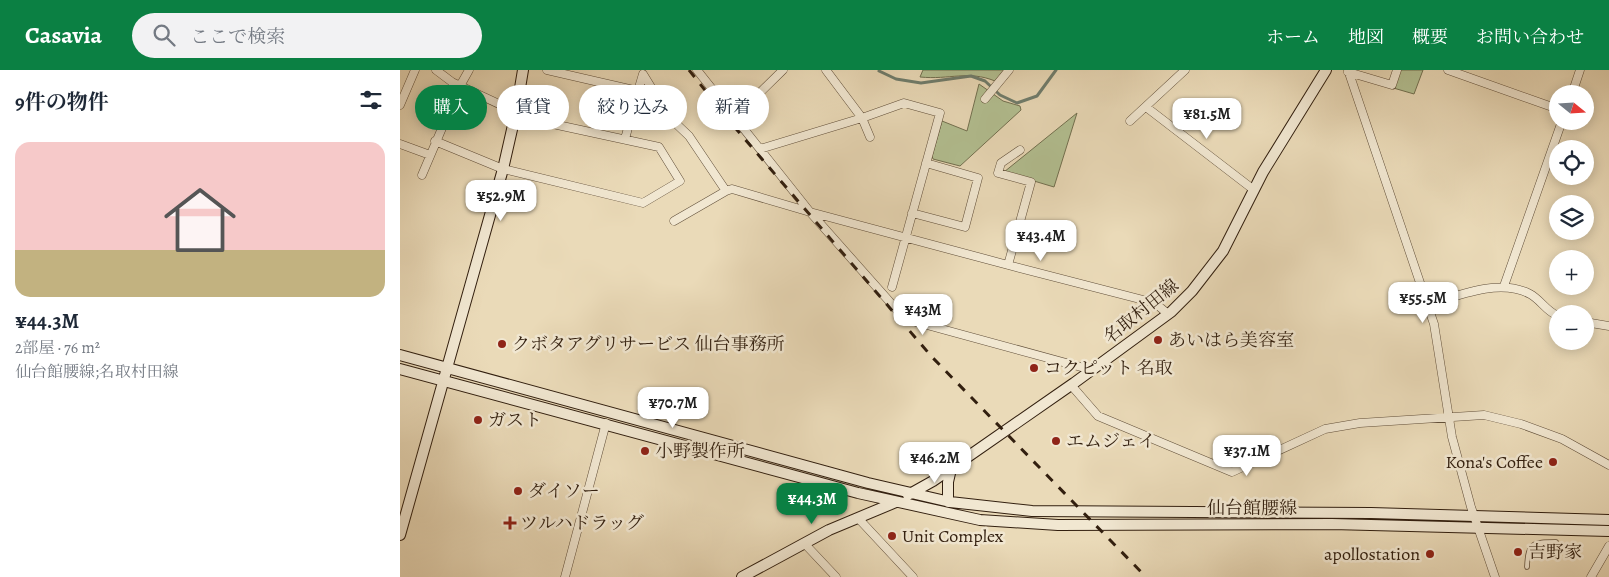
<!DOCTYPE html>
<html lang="ja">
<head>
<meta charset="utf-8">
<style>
	:root { --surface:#fff; --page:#f2f2f3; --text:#1f2937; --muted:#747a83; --accent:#0b8043 }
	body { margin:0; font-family:Alegreya,"Noto Serif JP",serif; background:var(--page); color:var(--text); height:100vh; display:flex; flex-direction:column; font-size:19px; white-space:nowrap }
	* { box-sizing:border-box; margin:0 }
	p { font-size:16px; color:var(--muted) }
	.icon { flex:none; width:28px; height:28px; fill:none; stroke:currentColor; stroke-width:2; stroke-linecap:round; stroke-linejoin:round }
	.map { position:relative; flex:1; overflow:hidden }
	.drawer { display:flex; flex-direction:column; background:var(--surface); width:400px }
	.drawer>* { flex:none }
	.guide { position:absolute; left:15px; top:15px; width:475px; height:45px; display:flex; gap:10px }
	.needle { width:32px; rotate:108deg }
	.controls { position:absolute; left:1149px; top:15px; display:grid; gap:10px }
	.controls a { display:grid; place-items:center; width:45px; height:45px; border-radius:50%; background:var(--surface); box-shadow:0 2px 12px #0003; font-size:25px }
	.price { position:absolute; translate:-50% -42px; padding:0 11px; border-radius:10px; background:#fff; color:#222; font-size:16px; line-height:32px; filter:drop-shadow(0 1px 2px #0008) }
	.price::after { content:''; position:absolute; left:50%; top:30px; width:15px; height:11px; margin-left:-8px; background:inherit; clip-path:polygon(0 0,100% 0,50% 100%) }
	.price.active { background:var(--accent); color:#fff }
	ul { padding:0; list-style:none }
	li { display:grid; align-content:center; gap:10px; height:265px; padding:0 15px }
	li span { display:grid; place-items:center; height:155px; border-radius:15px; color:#555 }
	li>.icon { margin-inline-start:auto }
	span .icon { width:90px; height:90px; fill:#fffc; stroke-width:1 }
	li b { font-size:21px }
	h2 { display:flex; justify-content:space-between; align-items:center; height:60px; padding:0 15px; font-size:21px }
	.pill { padding:0 18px; border-radius:22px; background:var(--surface); box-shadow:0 2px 12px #0003; font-size:18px; line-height:45px }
	.pill.active { background:var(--accent); color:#fff }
	header { display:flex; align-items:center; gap:30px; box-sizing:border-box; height:70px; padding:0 25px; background:var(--accent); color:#fff }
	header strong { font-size:24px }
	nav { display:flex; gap:28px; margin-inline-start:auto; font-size:18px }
	.search { width:350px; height:45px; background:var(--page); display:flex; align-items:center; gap:12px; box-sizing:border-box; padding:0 18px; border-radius:28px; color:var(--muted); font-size:19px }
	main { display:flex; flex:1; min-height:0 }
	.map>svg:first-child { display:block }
	.green { fill:#b3c092; stroke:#727050 }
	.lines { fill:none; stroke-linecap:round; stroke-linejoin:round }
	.stream { stroke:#6f7d6d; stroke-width:3 }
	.lane-casing { stroke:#604e39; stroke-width:5.5 }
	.street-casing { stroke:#604e39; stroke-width:9 }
	.secondary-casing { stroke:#321f0f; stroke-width:12 }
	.lane { stroke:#f1e7d1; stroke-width:4 }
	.street { stroke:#f1e7d1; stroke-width:8 }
	.secondary { stroke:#f1e7d1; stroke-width:10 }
	.rail { stroke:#321f0f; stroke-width:3; stroke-dasharray:9 9; stroke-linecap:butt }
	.poi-dot { fill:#8f2418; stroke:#f1e7d1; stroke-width:2 }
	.labels { text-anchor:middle; stroke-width:5; stroke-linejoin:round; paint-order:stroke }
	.street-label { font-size:18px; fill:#321f0f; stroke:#f1e7d1 }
	.poi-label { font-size:18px; fill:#321f0f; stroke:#f1e7d1; text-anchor:start }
</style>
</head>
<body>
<header>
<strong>Casavia</strong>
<div class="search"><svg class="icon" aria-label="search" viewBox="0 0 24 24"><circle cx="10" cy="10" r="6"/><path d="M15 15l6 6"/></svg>ここで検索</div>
<nav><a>ホーム</a><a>地図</a><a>概要</a><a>お問い合わせ</a></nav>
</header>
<main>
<section class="drawer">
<h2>9件の物件<svg class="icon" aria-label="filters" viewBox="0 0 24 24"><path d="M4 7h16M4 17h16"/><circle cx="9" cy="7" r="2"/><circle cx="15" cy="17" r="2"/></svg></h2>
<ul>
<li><span style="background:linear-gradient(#f6c9c9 70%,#c2b280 0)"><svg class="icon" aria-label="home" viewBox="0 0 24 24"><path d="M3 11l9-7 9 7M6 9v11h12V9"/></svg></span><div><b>¥44.3M</b><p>2部屋 · 76 m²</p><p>仙台館腰線;名取村田線</p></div></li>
</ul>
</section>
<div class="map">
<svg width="1209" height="507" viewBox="0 0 1209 507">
	<rect width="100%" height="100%" fill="#eadab8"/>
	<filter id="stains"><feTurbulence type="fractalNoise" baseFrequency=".004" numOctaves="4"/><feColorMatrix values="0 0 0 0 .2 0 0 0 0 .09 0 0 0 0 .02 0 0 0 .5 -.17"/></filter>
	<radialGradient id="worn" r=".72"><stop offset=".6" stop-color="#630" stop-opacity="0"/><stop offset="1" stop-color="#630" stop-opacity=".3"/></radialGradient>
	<path class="green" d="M523 0H604L595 11C568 0 550 10 520 7Z
		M1000 0H1023L1014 24 990 17Z
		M579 14 603 31 620 36 621 40 560 96 533 89 532 86 542 51 567 61Z
		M677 43 654 117 604 102Z"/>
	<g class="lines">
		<path class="stream" d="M479 1 496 9 521 13 571 6 585 11 600 25 617 33 637 26 656 0"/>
		<g class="lane-casing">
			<path id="lane" d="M1127 497C1128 472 1133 472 1156 472"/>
		</g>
		<g class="street-casing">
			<path id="street" d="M36 0 52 12 116 42
				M147 0 238 21 225 69
				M297 0 410 142 608 195
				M948 0 1034 254 1052 367 1071 437 1095 507
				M1048 0 1158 39
				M948 2 992 15 997 0
				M238 21 243 4 270 48 289 66 326 121 332 119 410 142 505 249 692 300
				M1172 24 1180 0
				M585 29 609 0
				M0 35 15 0
				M746 37 854 120
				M335 47 383 0
				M730 51 785 0
				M470 67 462 48 504 33 540 43 492 217
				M35 71 103 99 243 133 280 111 259 77 116 46
				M0 74 30 85
				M360 79 462 48 426 0
				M620 80 601 93 598 103 631 112 608 195 755 233 768 244
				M22 105 60 16 69 0
				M512 143 565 157 578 108 526 93
				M274 151 326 121
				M1104 216 1162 51
				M1028 235C1059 225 1100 208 1130 224 1141 230 1146 241 1158 246
				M1185 252 1209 256
				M671 315 698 346 832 402 925 359 960 353 1084 345 1121 354 1162 369 1209 395
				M458 448 513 507
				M404 473 436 507
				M165 507 206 353
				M1191 507 1209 476"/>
		</g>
		<g class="secondary-casing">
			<path id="secondary" d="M0 285 468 413 550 432 632 441 971 443 1209 450
				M0 299 458 423 580 450 658 455 932 454 1209 461
				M508 425 533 411 674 313 771 242 792 221 823 181 863 102 926 0
				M548 432V412L551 399
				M0 465 103 99 116 42 123 0
				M342 507 429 460 496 432"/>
		</g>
		<use href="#lane" class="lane"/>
		<use href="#street" class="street"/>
		<use href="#secondary" class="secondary"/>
		<path class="rail" d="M289 0 331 53 532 287 746 507"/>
	</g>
	<g class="poi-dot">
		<circle cx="758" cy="270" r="5"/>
		<circle cx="102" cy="274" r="5"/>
		<circle cx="634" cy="298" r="5"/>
		<circle cx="78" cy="350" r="5"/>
		<circle cx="656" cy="371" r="5"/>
		<circle cx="245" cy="381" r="5"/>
		<circle cx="1153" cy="392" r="5"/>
		<circle cx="118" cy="421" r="5"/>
		<path d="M107.5 445.5h5v5h5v5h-5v5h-5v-5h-5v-5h5z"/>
		<circle cx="492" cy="466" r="5"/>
		<circle cx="1118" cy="482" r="5"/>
		<circle cx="1030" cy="484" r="5"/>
	</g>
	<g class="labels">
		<g class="street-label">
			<text transform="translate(741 241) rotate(-39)" y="6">名取村田線</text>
			<text x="852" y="444">仙台館腰線</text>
		</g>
		<g class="poi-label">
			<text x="768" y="276">あいはら美容室</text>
			<text x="112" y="280">クボタアグリサービス 仙台事務所</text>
			<text x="644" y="304">コクピット 名取</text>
			<text x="88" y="356">ガスト</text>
			<text x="666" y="377">エムジェイ</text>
			<text x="255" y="387">小野製作所</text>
			<text x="1143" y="398" text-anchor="end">Kona's Coffee</text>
			<text x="128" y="427">ダイソー</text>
			<text x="120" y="459">ツルハドラッグ</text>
			<text x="502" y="472">Unit Complex</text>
			<text x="1128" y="488">吉野家</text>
			<text x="1020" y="490" text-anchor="end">apollostation</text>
		</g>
	</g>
	<rect width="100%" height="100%" filter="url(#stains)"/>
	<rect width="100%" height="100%" fill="url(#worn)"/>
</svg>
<div class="controls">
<a><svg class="needle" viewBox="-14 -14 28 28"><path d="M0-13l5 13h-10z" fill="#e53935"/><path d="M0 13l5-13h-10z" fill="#747a83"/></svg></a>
<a><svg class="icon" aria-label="locate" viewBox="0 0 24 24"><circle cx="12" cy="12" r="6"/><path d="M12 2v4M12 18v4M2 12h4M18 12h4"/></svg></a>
<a><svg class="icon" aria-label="layers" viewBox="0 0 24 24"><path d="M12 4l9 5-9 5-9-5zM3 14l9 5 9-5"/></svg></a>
<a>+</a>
<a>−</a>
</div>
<b class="price" style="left:807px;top:70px">¥81.5M</b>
<b class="price" style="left:101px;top:152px">¥52.9M</b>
<b class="price" style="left:641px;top:192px">¥43.4M</b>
<b class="price" style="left:1023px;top:254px">¥55.5M</b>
<b class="price" style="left:523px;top:266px">¥43M</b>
<b class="price" style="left:273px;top:359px">¥70.7M</b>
<b class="price" style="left:847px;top:407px">¥37.1M</b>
<b class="price" style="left:535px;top:414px">¥46.2M</b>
<b class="price active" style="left:412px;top:455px">¥44.3M</b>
<div class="guide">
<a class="pill active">購入</a>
<a class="pill">賃貸</a>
<a class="pill">絞り込み</a>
<a class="pill">新着</a>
</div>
</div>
</main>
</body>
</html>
